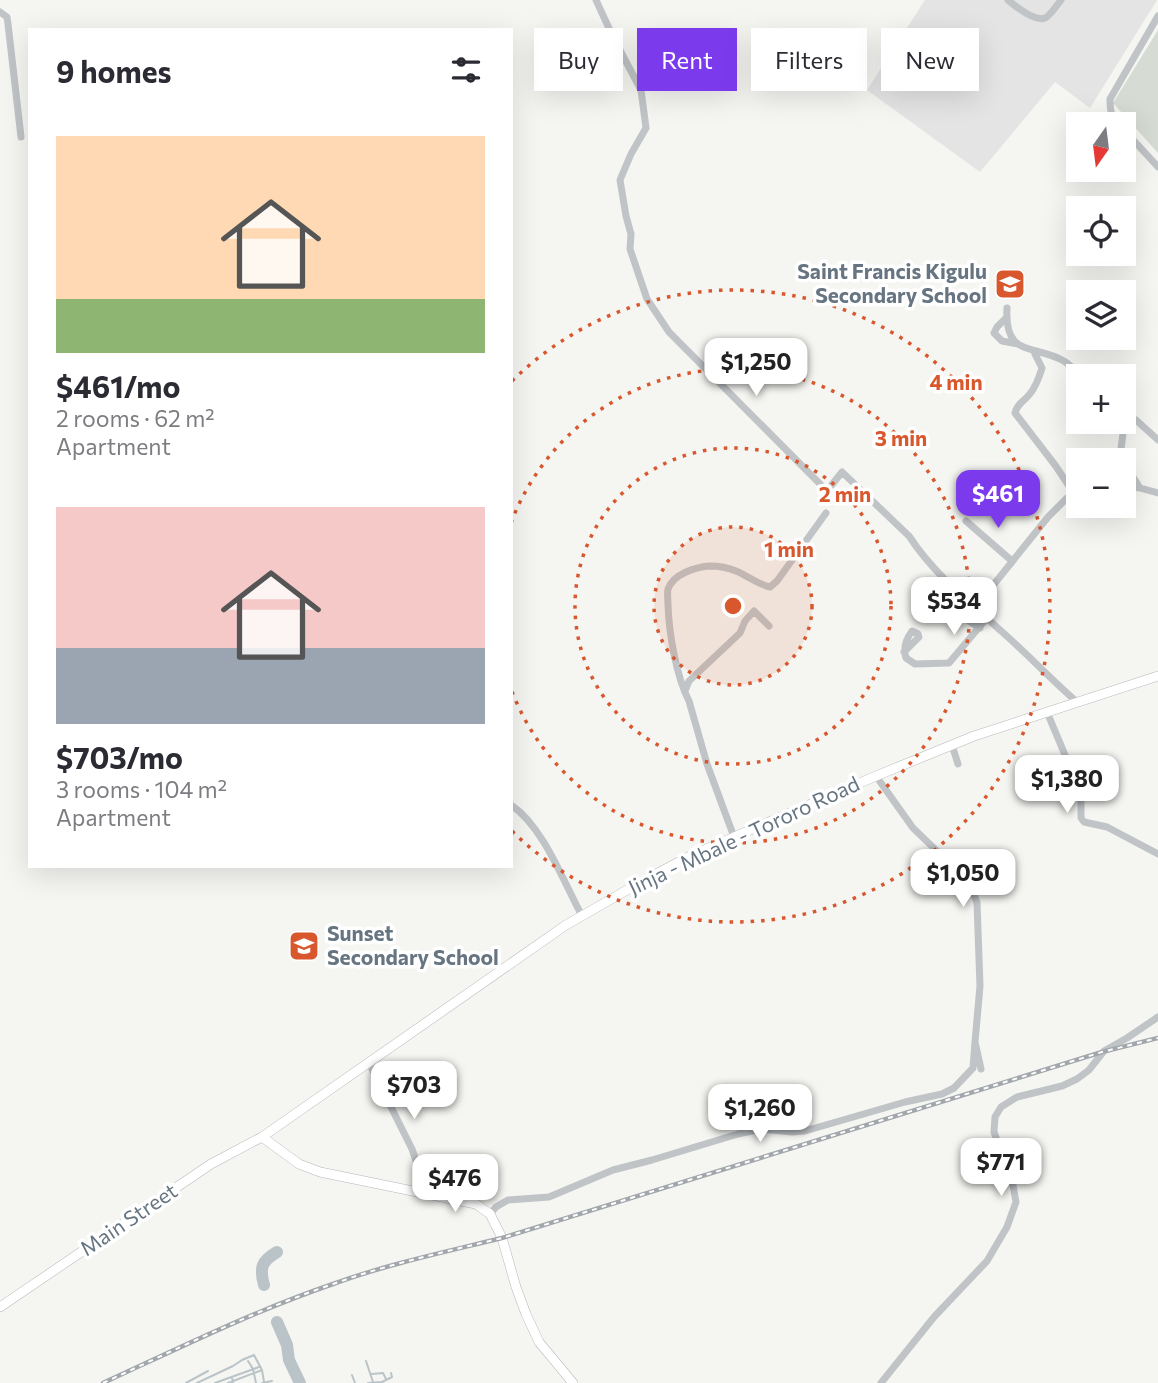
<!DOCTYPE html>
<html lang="en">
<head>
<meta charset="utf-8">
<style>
	:root { --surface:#fff; --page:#f2f2f3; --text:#2b2b33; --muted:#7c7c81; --accent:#7c3aed }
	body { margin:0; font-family:Commissioner,sans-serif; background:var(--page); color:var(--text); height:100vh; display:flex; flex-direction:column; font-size:26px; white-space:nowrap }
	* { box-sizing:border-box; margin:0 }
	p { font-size:23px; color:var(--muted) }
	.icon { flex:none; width:38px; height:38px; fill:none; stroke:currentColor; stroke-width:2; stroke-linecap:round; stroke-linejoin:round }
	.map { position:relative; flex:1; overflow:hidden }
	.sheet { position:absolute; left:28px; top:28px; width:485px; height:840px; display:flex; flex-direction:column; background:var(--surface); border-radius:0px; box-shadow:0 7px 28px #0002 }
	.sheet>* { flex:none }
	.banner { position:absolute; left:534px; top:28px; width:518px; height:63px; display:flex; gap:14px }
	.needle { width:46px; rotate:194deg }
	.fabs { position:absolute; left:1066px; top:112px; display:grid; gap:14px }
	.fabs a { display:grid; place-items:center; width:70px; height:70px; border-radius:0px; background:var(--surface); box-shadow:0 7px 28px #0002; font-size:35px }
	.price { position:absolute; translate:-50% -60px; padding:0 16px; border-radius:14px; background:#fff; color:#222; font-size:23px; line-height:46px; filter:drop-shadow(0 2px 4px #0008) }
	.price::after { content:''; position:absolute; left:50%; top:42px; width:21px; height:16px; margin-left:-10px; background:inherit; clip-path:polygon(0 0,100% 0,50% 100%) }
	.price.on { background:var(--accent); color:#fff }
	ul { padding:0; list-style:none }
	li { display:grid; align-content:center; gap:14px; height:371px; padding:0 28px }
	li span { display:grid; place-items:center; height:217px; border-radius:0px; color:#555 }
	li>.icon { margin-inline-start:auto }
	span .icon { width:126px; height:126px; fill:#fffc; stroke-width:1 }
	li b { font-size:30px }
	h2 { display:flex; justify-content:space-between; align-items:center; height:84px; padding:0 28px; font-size:30px }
	.chip { padding:0 24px; border-radius:0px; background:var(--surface); box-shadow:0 7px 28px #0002; font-size:24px; line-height:63px }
	.chip.on { background:var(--accent); color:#fff }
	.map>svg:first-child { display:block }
	.built { fill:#e3e4e3 }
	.green { fill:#d6dcd3 }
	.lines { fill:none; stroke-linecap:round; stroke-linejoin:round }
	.stream { stroke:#bac4c8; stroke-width:2 }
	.river { stroke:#bac4c8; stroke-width:12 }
	.major-casing { stroke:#b4b8bb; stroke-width:10 }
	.minor { stroke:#c0c4c7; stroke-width:7 }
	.major { stroke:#fff; stroke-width:9 }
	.rail-casing { stroke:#a2a7ac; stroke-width:4.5 }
	.rail { stroke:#fff; stroke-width:2; stroke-dasharray:5; stroke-linecap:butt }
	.ring { fill:none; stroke:#d9572d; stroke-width:3.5; stroke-dasharray:3.5 7 }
	.labels { text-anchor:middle; stroke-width:7; stroke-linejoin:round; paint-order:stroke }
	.poi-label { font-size:21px; font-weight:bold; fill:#667581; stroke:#fff; text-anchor:end }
	.street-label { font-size:21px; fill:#667581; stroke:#fff }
	.centre { fill:#d9572d; stroke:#fff; stroke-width:3.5 }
	.ring-label { font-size:21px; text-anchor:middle; font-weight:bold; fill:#d9572d; stroke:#fff; stroke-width:7; stroke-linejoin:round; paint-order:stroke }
</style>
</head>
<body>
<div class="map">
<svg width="1158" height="1383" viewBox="0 0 1158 1383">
	<rect width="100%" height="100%" fill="#f5f5f2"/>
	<path class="built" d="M925 0H1157L1090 108 1055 82 980 172 867 90Z"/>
	<path class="green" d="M1158 30V153L1113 103Z"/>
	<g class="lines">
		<path class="stream" d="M248 1361 253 1369 256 1383
			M366 1361 373 1382
			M372 1374 383 1373 386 1379
			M352 1375 355 1383
			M232 1377 233 1383
			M186 1383 208 1371
			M197 1383 233 1366 242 1360 254 1355 262 1370 264 1382
			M215 1383 259 1367
			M228 1383 262 1370
			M262 1383 272 1381
			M368 1383 382 1382 392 1377 391 1373"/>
		<path class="river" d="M264 1285C259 1267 262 1261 277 1252
			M277 1322 287 1345 289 1360 300 1383"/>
		<g class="major-casing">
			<path id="major" d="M262 1137 299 1164 320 1172 476 1204 490 1214 502 1238 516 1287 526 1314 539 1342 573 1383
				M0 1307 211 1164 262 1137 566 925 634 886 690 856 876 776 974 736 1158 676"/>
		</g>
		<path class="minor" d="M596 0 613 37 641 90 643 105 646 128 631 154 620 180 626 216 631 234 630 249 647 299 669 332 827 491 842 472 909 536C935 576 975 607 1010 639 1033 660 1054 682 1077 702
			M1008 0C1015 6 1035 22 1045 18 1051 15 1056 6 1061 0
			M0 12 7 17 8 24 21 137
			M1118 124C1111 117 1110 109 1110 99L1158 16
			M1124 130 1158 167
			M1007 308C1004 358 1034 344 1064 361 1070 365 1076 371 1081 376
			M1007 317 997 327 994 333 1002 341 1018 344
			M1034 352 1042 368C1039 378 1036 387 1029 395 1023 402 1017 404 1015 413L1055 465 1075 495
			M1124 417 1136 420 1158 440
			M1125 418 1121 449 1126 458 1128 469 1140 488
			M1114 460 1122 451
			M1124 486 1140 488 1158 493
			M966 521 1012 561
			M974 609 1048 517 1067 498 1077 494
			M969 621 980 628
			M904 652 919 637 918 634 912 631C906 639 903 648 906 658L915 664 949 663 986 619
			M685 691 689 681 740 633 745 621 754 611 769 626
			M1047 712 1081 793V818L1084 822 1107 827 1158 854
			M952 745 958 764
			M876 776 913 828 939 853 965 868 977 903 980 986 975 1042 981 1069
			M511 805C543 826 564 883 582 916
			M734 837 707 764 689 701C676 676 669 633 668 605 668 601 667 593 668 589 673 574 696 567 709 566 717 566 729 568 736 571 748 576 757 584 770 587L777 581 826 513
			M369 1063 412 1149 427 1193
			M490 1214 496 1207 508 1200 549 1197 613 1170 652 1160 738 1134 761 1129 792 1132 805 1131 905 1102 942 1094 954 1088 973 1068 975 1042
			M881 1383 934 1317 987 1261 1007 1227 1016 1202 1013 1185 994 1132 995 1117 1001 1107 1017 1097 1062 1086 1077 1079 1089 1070 1104 1051 1127 1038 1158 1017"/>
		<use href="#major" class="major"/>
		<g class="rail-casing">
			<path id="rail" d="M103 1383C179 1348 254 1311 333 1284 388 1264 445 1252 502 1238L1102 1052 1158 1038"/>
		</g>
		<use href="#rail" class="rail"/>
	</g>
	<circle cx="733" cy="606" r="79" fill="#d9572d" fill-opacity=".12"/>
	<g class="ring">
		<circle cx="733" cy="606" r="79"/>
		<circle cx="733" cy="606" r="158"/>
		<path d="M511 523A237 237 0 1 1 511 689"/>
		<path d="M512 381A316 316 0 1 1 512 831"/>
	</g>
	<defs>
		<g id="school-square" transform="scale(1.575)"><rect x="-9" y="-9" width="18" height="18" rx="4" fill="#d9572d" stroke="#fff"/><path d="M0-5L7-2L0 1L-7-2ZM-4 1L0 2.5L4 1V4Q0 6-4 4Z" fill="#fff"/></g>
	</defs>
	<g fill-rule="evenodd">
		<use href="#school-square" x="1010" y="284"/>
		<use href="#school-square" x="304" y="946"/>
	</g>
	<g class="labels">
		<g class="poi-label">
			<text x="987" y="279">Saint Francis Kigulu<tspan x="987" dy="24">Secondary School</tspan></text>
			<text x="327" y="941" text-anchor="start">Sunset<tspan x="327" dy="24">Secondary School</tspan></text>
		</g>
		<g class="street-label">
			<text transform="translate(744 836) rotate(-25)" y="7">Jinja - Mbale - Tororo Road</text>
			<text transform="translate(129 1220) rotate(-34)" y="7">Main Street</text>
		</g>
	</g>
	<circle cx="733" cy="606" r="10" class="centre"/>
	<g class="ring-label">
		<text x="956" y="390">4 min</text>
		<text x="901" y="446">3 min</text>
		<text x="845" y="502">2 min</text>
		<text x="789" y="557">1 min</text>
	</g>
</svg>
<div class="fabs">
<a><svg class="needle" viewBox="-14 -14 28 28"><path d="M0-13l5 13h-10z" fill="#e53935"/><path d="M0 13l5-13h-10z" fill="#7c7c81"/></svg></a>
<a><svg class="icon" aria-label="locate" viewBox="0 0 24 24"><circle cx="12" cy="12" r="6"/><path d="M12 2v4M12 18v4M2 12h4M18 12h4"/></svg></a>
<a><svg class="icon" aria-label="layers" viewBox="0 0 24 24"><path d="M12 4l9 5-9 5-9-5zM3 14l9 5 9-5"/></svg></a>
<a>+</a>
<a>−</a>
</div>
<b class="price" style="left:756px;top:398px">$1,250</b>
<b class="price on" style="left:998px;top:530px">$461</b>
<b class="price" style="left:954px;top:637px">$534</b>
<b class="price" style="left:1067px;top:815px">$1,380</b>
<b class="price" style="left:963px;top:909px">$1,050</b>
<b class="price" style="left:414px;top:1121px">$703</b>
<b class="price" style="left:760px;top:1144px">$1,260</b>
<b class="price" style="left:1001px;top:1198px">$771</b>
<b class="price" style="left:455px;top:1214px">$476</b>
<div class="banner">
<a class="chip">Buy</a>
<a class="chip on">Rent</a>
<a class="chip">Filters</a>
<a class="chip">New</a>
</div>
<section class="sheet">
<h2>9 homes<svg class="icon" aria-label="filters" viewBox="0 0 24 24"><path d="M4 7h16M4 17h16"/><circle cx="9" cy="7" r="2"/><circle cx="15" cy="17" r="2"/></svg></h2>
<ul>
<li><span style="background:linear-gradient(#ffd9b3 75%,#8fb573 0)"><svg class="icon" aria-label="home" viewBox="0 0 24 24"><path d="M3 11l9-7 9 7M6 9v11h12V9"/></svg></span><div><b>$461/mo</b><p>2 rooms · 62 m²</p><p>Apartment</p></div></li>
<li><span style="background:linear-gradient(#f6c9c9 65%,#9aa5b1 0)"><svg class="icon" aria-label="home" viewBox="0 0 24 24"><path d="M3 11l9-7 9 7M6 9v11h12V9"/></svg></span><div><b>$703/mo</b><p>3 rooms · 104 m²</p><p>Apartment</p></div></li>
</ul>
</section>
</div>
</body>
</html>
